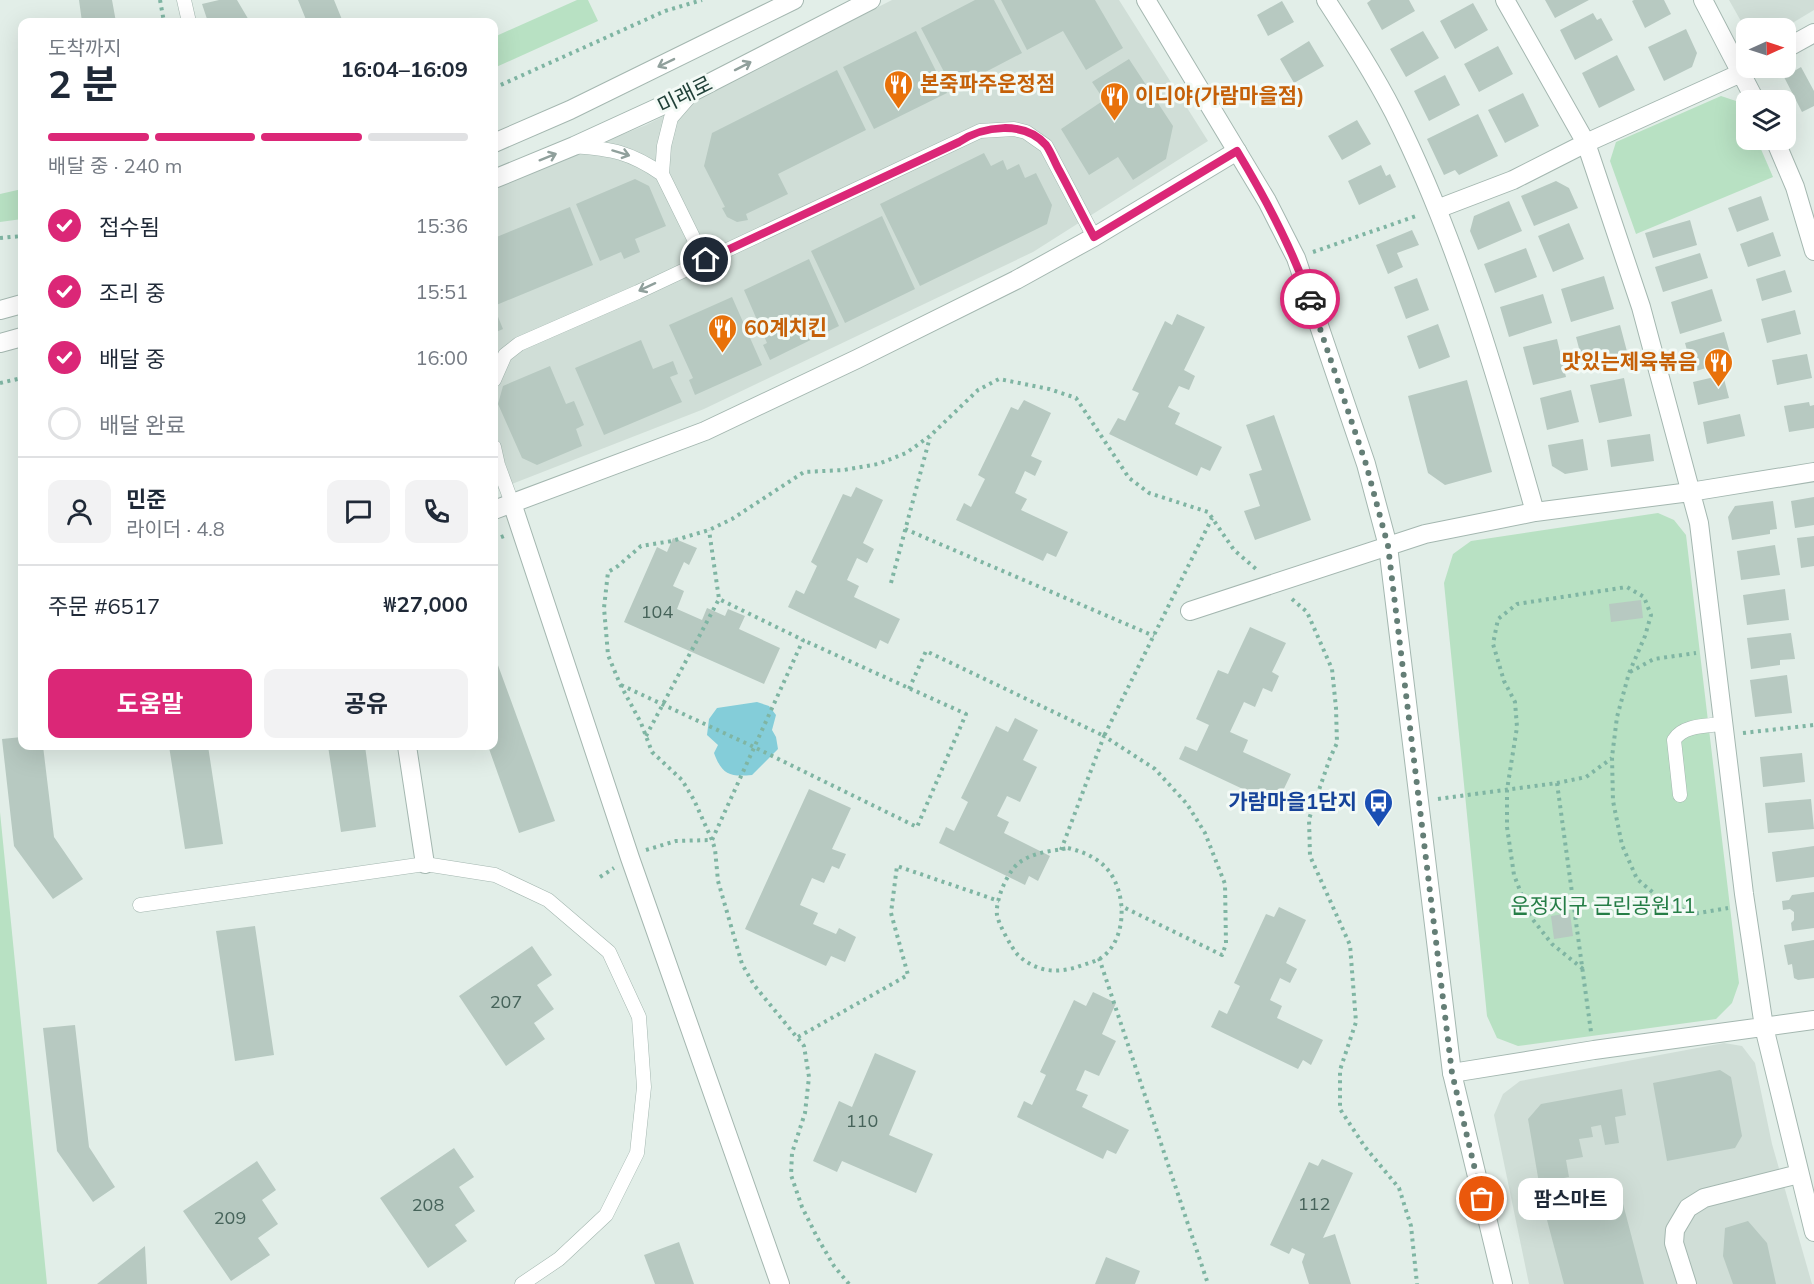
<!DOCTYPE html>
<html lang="ko">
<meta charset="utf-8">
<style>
:root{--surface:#fff;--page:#f2f2f3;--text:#1f2937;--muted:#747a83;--line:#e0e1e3;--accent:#db2777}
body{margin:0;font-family:Mulish,"Noto Sans KR",sans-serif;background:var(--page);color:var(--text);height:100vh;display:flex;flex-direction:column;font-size:22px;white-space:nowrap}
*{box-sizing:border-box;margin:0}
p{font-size:20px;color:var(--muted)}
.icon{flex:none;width:33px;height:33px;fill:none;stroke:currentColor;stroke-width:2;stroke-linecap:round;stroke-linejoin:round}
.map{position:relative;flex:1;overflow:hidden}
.drawer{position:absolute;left:18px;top:18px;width:480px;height:732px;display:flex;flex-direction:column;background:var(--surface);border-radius:12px;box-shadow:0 6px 24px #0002}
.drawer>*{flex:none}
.needle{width:39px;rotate:87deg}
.tools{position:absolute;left:1736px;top:18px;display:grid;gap:12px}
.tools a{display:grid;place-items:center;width:60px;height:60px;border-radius:12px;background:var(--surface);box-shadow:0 6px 24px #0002;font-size:30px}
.pin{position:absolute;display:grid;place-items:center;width:51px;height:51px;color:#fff;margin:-26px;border:3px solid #fff;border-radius:50%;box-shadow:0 2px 6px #0007}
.courier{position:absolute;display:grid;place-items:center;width:60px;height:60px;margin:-30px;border:4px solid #db2777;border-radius:50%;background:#fff;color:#222;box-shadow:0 2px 8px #0007}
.bubble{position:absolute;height:42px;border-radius:12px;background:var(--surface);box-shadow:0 6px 24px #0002;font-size:20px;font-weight:700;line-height:42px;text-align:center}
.headline em{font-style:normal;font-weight:700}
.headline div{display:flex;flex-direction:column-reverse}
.headline{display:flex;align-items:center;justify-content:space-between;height:102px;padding:0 30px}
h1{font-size:39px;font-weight:700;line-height:45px}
.bar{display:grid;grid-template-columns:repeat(4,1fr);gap:9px 6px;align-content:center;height:72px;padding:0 30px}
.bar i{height:8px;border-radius:4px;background:var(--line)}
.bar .selected{background:var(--accent)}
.bar p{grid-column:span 4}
.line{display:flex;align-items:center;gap:15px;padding:0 30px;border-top:2px solid var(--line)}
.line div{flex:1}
.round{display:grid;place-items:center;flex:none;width:63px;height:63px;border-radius:12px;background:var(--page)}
ol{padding:0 30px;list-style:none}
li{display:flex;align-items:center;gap:18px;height:66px}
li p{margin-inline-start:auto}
li .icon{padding:6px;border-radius:50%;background:var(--accent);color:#fff;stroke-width:4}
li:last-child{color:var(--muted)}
li i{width:33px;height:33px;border:3px solid var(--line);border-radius:50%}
.cta{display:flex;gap:12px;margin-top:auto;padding:12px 30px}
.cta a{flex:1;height:69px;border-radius:12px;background:var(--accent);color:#fff;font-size:24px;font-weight:700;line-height:69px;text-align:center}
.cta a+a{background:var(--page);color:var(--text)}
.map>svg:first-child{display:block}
.built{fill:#d0ded7}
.green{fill:#b8e1c3}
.water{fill:#84cdd9}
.building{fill:#b7c9c1}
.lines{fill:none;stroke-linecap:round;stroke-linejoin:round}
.service-casing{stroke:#a4b7b0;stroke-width:15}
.pedestrian-casing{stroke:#a4b7b0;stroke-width:20}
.minor-casing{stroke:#a4b7b0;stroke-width:20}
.tertiary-casing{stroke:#a4b7b0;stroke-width:20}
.path{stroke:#7fb5a3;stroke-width:4;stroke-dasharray:3 4.5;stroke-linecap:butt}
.service{stroke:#fff;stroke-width:14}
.pedestrian{stroke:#fff;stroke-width:18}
.minor{stroke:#fff;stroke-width:18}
.tertiary{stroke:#fff;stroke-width:18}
.oneway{stroke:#90a09c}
.done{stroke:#647e76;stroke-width:6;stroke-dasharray:0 10.8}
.route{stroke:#db2777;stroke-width:8}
.labels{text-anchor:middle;stroke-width:6;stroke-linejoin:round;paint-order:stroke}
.number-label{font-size:18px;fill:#46635a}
.food-label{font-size:21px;font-weight:bold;fill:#c56008;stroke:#f3faf6;text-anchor:start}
.street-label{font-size:21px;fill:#204138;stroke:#f3faf6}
.transit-label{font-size:21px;font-weight:bold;fill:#164399;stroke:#f3faf6;text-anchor:end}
.park-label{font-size:21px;fill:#257d46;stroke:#f3faf6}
</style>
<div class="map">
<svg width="1814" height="1284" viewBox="0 0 1814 1284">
<rect width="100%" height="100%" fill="#e2eee8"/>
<path class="built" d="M892 0H1119L1208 141 1033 252 704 409 494 491V186L646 125Z
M1729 0H1814V10L1784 28H1746V30Z
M1724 1043 1742 1046 1755 1063 1772 1144 1812 1284H1529L1494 1115 1503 1094 1520 1081Z"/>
<path class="green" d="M577 0H588L598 21 494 68V37Z
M1721 96 1742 103 1746 113V140H1757L1773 177 1636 234 1610 161 1616 142Z
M22 189V219L0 222V194Z
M1658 513 1674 520 1686 535 1739 983 1732 1003 1716 1019 1518 1046 1497 1038 1487 1016 1444 583 1453 554 1471 541Z
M0 812 47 1284H0Z"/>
<path class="water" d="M757 702 769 706 776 715 772 730 776 737 778 749 752 775C730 777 722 775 714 753L718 745 707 735 709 719 717 708Z"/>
<path class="building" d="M79 0H112L116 22H82Z
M219 0H237L250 22H208L202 4Z
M298 0H334L343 22H307Z
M975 0H994L1022 53 953 89 921 28Z
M1001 0H1095L1123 48 1086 70 1063 31 1027 50Z
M1371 0H1409L1415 11 1382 30 1367 3Z
M1545 0H1589L1555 18Z
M1634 0H1664L1671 14 1645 28 1632 1Z
M1282 1 1294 22 1268 36 1257 15Z
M1473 3 1488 30 1455 49 1440 21Z
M1593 13 1597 20 1601 18 1613 40 1575 60 1560 30Z
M1686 29 1697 53 1692 67 1664 81 1648 47Z
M916 31 947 93 874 129 843 67Z
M1423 31 1439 58 1406 77 1390 49Z
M1309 41 1324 66 1294 83 1280 59Z
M1498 46 1513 74 1479 92 1464 64Z
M1617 55 1635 90 1599 108 1582 73Z
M1129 59 1173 126 1166 159 1133 180 1118 157 1089 175 1061 129 1104 100 1092 82Z
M1801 67 1814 91V106L1802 112 1784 77Z
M837 70 866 130 778 174 788 194 746 214 748 220 737 222 727 217 722 208 725 207 704 166 712 133Z
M1445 75 1460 105 1429 121 1414 91Z
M1523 93 1539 126 1505 143 1488 110Z
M1478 114 1498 156 1459 175 1455 170 1444 175 1427 139Z
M1357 120 1371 144 1342 160 1328 136Z
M984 153 991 166 1003 160 1007 170 1019 164 1025 178 1036 173 1052 205 1047 224 920 286 880 204Z
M1381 165 1386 176 1390 174 1396 187 1359 205 1348 181Z
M635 179 649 186 666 226 635 239 640 252 624 259 621 252 600 261 576 204Z
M1556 181 1569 188 1578 208 1534 226 1521 196Z
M1761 196 1769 220 1737 232 1728 208Z
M1509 201 1522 231 1478 250 1470 231 1474 216Z
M570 207 593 265 494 306V238Z
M882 216 915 289 845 323 811 251Z
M1690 220 1697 245 1653 258 1645 233Z
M1569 223 1584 259 1553 272 1538 236Z
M1412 230 1419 245 1397 253 1403 267 1388 274 1376 245Z
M1773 232 1781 256 1748 267 1740 244Z
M1526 248 1537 277 1495 293 1484 264Z
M1700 253 1708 278 1663 292 1655 267Z
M809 259 839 326 770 360 763 345 767 343 744 290Z
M1785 270 1792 292 1762 301 1756 279Z
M1604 276 1614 309 1571 322 1561 289Z
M1417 278 1429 310 1406 319 1394 287Z
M1712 289 1722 321 1680 334 1671 302Z
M1543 294 1552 323 1509 337 1500 307Z
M732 297 762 365 695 395 689 380 693 378 669 325Z
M494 307 503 329 494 333Z
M1795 310 1801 334 1767 343 1761 319Z
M1177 314 1205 327 1184 370 1195 376 1189 390 1179 386 1168 407 1180 413 1175 424 1222 447 1210 471 1201 467 1197 476 1109 434 1118 418 1125 421 1139 393 1132 390 1165 321 1172 325Z
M1438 324 1450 357 1419 369 1407 336Z
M1620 325 1629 359 1585 371 1576 337Z
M1724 332 1732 360 1693 372 1685 343Z
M1557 339 1566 377 1533 385 1523 347Z
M641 340 653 369 673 361 678 374 670 377 682 402 604 435 575 368Z
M1807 354 1812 378 1777 385 1772 360Z
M550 366 566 404 574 401 584 425 576 429 582 446 537 465 522 458 498 404 503 386Z
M1723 375 1729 398 1698 405 1693 382Z
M1624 378 1632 416 1599 423 1590 385Z
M1467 380 1492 472 1445 485 1428 473 1408 396Z
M1571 390 1579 422 1547 430 1540 398Z
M1024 400 1051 413 1031 456 1042 461 1035 476 1025 471 1015 493 1027 499 1021 510 1068 532 1056 557 1047 553 1043 561 956 520 964 503 971 507 985 479 978 475 1011 407 1018 410Z
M1809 402 1810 406 1814 405V428L1789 432 1784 406Z
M1740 414 1745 436 1707 444 1703 422Z
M1274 415 1311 520 1255 540 1244 511 1260 506 1249 474 1262 470 1246 425Z
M1650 434 1654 461 1611 467 1607 440Z
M1583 439 1588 470 1565 474 1552 466 1548 445Z
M856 487 883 500 863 543 874 549 867 563 857 558 847 580 859 586 854 597 900 619 888 644 880 640 876 649 788 607 796 590 804 594 817 566 811 562 843 494 851 497Z
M1814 497V525L1795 528 1791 501Z
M1773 501 1777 529 1770 530V534L1732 540 1728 517 1735 506Z
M1814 536V566L1801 568 1797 538Z
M673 538 697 548 689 565 684 562 673 586 684 591 677 609 702 620 707 608 725 616 728 609 745 616 739 629 780 648 764 684 624 622 657 547 667 552Z
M1775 545 1780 575 1741 580 1737 551Z
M1785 589 1789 620 1747 625 1743 595Z
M1641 600 1643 618 1611 622 1609 604Z
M1250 627 1286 643 1272 672 1279 676 1272 692 1263 688 1255 707 1244 702 1230 732 1248 740 1243 752 1291 774 1280 797 1265 790 1262 798 1179 759 1185 746 1197 751 1209 725 1196 719 1218 670 1228 674Z
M1791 633 1795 659 1780 660V665L1751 669 1747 638Z
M494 657H495L555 821 519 833 488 746H494Z
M1787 675 1792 713 1755 717 1750 680Z
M1015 718 1038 730 1023 760 1037 767 1020 802 1007 796 997 816 1009 822 1004 833 1050 856 1038 881 1029 876 1025 885 939 843 946 827 954 831 968 802 961 798 996 726 1008 732Z
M22 737V746H43L54 837 83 879 53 899 14 846 2 739Z
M169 746H208L223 844 185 849Z
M328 746H365L376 827 341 832Z
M1802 753 1805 782 1763 787 1760 757Z
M809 789 851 808 832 849 846 854 839 869 832 866 824 883 812 878 800 905 818 913 813 924 836 934 839 928 856 937 845 962 831 956 826 966 745 929Z
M1811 799 1814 829 1768 833 1765 803Z
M1814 846V877L1776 882 1772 852Z
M1814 892V928L1792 931 1791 923 1794 920V912L1790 909 1783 910 1782 901 1789 900 1792 895Z
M1279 907 1306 920 1286 963 1297 969 1290 983 1280 978 1270 1000 1282 1006 1277 1018 1323 1040 1311 1065 1303 1060 1298 1069 1211 1027 1219 1010 1227 1014 1240 986 1234 983 1266 914 1274 917Z
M1570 913 1573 936 1554 939 1551 916Z
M255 926 274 1055 235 1061 216 931Z
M1814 940V978L1798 980 1794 978 1792 964 1788 965 1784 945Z
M532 946 552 975 537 985 554 1009 534 1023 545 1039 506 1066 459 996Z
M1093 992 1116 1003 1102 1034 1116 1041 1099 1076 1085 1070 1076 1090 1088 1095 1082 1107 1129 1130 1116 1154 1107 1150 1103 1159 1017 1117 1024 1101 1032 1105 1046 1075 1040 1072 1074 1000 1086 1006Z
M75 1025 89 1147 115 1187 93 1202 57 1151 43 1028Z
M875 1053 916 1071 889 1135 933 1154 916 1193 842 1161 837 1172 813 1161 839 1101 852 1107Z
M1720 1070 1731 1077 1742 1136 1735 1148 1667 1161 1653 1083Z
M1622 1089 1626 1115 1615 1117 1619 1143 1605 1145 1601 1125 1591 1127 1593 1137 1579 1139 1583 1157 1566 1160 1569 1177 1539 1183 1528 1119 1541 1104Z
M454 1148 474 1177 459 1187 475 1211 455 1225 467 1241 428 1268 380 1198Z
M1322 1159 1353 1173 1323 1238 1335 1234 1351 1284H1309L1302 1262 1305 1254 1292 1248 1289 1254 1270 1245 1309 1162 1318 1166Z
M257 1161 276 1190 262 1200 278 1224 258 1238 270 1255 231 1281 183 1211Z
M1622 1200 1644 1284H1564L1547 1220Z
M1748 1221 1767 1243 1776 1284H1733L1723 1256 1725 1228Z
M679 1242 694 1284H655L644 1255Z
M145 1246 147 1284H97Z
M1106 1257 1140 1271 1135 1284H1095Z"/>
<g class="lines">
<defs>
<path id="service" d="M184 0 189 22
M574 146C612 149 630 152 662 174
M695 241 723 252
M688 268 695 241 662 174 664 146 671 118 691 95
M494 380 505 355 519 344 638 292 980 131 1014 129 1026 132 1046 146 1094 237
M494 447 498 465 512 503
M1680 795 1674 740C1683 725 1706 726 1723 724
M140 905 425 864 495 875 548 900 609 952 639 1017 644 1087 637 1153 606 1215 559 1259 522 1284"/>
<path id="pedestrian" d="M512 503 630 858 780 1284"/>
<path id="minor" d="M1326 0C1350 37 1374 74 1394 113 1457 239 1497 377 1535 512
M1505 0 1586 143 1641 307 1699 523 1744 894 1764 1027 1814 1232
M1703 0 1755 100
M1785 49 1814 33
M1775 140 1795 187 1814 251
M1437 209 1513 180 1586 143 1752 68
M494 510 705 431 857 359 1016 280 1094 237 1237 151
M1190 611 1425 534 1535 512 1690 492 1814 472
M407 746 425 864
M1452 1073 1594 1050 1814 1020
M1687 1284 1674 1243 1675 1230 1688 1208 1704 1198 1799 1174"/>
<path id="tertiary" d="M1146 0 1267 201 1296 258 1366 464 1388 546 1452 1073 1503 1284
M494 143 570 110 794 0
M494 179 574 146 694 91 871 0
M0 310 22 304
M0 343 22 337"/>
</defs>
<use href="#service" class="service-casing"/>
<use href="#pedestrian" class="pedestrian-casing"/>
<use href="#minor" class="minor-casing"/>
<use href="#tertiary" class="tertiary-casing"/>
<path class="path" d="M160 0 164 22
M494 88 665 11 702 0
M0 238 22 236
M1313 252 1419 215
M0 383 22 378
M905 529 1154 636
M494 540 504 536
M891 583 930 437
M1292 599 1307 612 1332 669 1336 708 1337 743 1330 758 1309 819 1310 856 1350 945 1356 1022 1340 1070V1109L1365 1147 1399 1188 1411 1226 1417 1284
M1630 672 1654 659 1696 653
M621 685 754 747 917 827 966 714 803 640
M909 689 926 651 1104 736 1212 518
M1743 733 1814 725
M646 736 719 599
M1557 783 1591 1032
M1438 799 1557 783 1586 777 1612 758
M1068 848C1080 851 1091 855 1101 863 1126 883 1129 932 1106 954 1098 962 1087 963 1077 967 1055 974 1035 971 1018 955 1012 949 998 923 997 915 995 900 1008 870 1020 862 1034 852 1052 851 1068 848Z
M646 850 676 841 712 840 803 640 719 599 709 530
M1061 850 1104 736 1155 769 1187 804 1205 833 1225 884 1226 944 1222 955 1121 906
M600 877 614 868
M1099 958 1208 1284
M1583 969 1552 944 1530 916 1514 875 1507 827V790L1517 727 1515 702 1504 681 1493 644 1498 619 1517 604 1627 587 1644 597 1651 615 1645 636 1629 673 1617 717 1612 757 1613 801 1622 845 1637 879 1663 901 1693 914 1728 908
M798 1037 908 975 891 913 897 866 999 901
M849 1284 834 1266 817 1237 802 1207 791 1175 792 1153 805 1113 809 1077 804 1046 754 985 742 964 718 881 715 849 712 840 694 800 682 780 652 752 641 723 620 684 608 655 606 631 604 608 608 572 618 566 641 546 672 541 709 530 732 519 804 472 844 470 878 464 906 453 930 436 978 390 999 379 1049 389 1076 398 1129 478 1149 493 1208 512 1234 550 1256 569"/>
<use href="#service" class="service"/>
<use href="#pedestrian" class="pedestrian"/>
<use href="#minor" class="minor"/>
<use href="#tertiary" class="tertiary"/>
</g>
<defs><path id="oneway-shaft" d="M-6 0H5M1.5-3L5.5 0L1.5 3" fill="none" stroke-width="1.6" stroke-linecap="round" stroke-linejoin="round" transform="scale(1.5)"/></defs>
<g class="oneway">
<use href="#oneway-shaft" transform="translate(666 63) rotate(154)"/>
<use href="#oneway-shaft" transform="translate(743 66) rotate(-27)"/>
<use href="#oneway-shaft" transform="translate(621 153) rotate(17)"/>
<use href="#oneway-shaft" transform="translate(548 157) rotate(-22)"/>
<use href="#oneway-shaft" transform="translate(647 287) rotate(155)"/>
</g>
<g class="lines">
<path class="done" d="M1310 299 1366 464 1388 546 1452 1073 1482 1199"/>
<path class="route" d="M706 260 959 142C983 126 1024 120 1046 145 1051 152 1055 163 1059 170 1071 192 1082 215 1094 237L1237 151C1266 199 1291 246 1310 299"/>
</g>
<defs>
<symbol id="restaurant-pin" viewBox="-11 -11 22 30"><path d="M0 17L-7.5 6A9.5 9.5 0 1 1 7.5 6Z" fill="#e8710a" stroke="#f3faf6"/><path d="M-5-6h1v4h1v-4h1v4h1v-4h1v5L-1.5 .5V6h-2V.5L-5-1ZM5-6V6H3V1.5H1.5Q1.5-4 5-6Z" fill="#fff"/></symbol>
<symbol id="bus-pin" viewBox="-11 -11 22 30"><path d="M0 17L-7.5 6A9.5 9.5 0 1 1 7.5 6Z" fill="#1a4fb4" stroke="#f3faf6"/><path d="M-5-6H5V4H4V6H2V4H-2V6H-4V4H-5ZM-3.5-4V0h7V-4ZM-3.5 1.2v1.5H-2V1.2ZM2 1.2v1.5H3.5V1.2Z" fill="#fff"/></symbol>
</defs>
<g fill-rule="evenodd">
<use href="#restaurant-pin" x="882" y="68" width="33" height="45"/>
<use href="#restaurant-pin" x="1098" y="80" width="33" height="45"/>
<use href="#restaurant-pin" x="706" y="312" width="33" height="45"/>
<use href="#restaurant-pin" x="1702" y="346" width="33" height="45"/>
<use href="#bus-pin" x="1362" y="786" width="33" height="45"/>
</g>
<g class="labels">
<g class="number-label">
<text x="657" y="618">104</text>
<text x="506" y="1008">207</text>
<text x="862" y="1127">110</text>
<text x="1314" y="1210">112</text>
<text x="428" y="1211">208</text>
<text x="230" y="1224">209</text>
</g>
<g class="food-label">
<text x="920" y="91">본죽파주운정점</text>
<text x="1135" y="103">이디야(가람마을점)</text>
<text x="744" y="335">60계치킨</text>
<text x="1697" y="369" text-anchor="end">맛있는제육볶음</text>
</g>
<g class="street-label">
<text transform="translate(685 95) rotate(-26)" y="7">미래로</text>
</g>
<g class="transit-label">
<text x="1357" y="809">가람마을1단지</text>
</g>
<g class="park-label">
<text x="1603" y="913">운정지구 근린공원11</text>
</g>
</g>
</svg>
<div class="tools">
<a><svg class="needle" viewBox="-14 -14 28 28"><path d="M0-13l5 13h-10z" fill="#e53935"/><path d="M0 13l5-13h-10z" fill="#747a83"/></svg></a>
<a><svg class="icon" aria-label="layers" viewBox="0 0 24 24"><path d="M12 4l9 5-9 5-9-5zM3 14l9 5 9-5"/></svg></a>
</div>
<div class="pin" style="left:1482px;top:1199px;background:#ea580c"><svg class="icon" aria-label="bag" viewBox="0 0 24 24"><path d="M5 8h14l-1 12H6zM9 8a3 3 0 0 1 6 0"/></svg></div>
<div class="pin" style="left:706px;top:260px;background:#1f2937"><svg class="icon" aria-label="home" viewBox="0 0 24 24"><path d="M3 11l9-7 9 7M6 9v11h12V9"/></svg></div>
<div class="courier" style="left:1310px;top:299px"><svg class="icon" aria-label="car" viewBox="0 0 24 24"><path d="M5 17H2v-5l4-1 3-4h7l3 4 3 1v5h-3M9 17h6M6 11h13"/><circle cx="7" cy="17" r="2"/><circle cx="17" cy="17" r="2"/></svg></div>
<div class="bubble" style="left:1518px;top:1178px;width:105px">팜스마트</div>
<section class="drawer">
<div class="headline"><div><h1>2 분</h1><p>도착까지</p></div><em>16:04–16:09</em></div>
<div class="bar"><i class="selected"></i><i class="selected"></i><i class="selected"></i><i></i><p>배달 중 · 240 m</p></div>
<ol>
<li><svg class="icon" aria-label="check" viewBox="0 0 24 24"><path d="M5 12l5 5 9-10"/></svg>접수됨<p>15:36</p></li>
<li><svg class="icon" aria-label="check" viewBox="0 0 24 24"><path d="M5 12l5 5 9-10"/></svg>조리 중<p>15:51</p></li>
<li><svg class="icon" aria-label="check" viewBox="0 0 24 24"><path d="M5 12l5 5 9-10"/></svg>배달 중<p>16:00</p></li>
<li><i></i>배달 완료</li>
</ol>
<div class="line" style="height:108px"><a class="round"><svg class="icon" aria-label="person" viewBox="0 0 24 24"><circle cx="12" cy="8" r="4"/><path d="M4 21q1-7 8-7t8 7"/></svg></a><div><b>민준</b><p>라이더 · 4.8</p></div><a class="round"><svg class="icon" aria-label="chat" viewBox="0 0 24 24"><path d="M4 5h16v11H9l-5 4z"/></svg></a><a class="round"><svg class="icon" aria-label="phone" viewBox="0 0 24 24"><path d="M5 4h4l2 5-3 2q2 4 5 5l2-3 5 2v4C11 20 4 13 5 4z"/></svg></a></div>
<div class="line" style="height:78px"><div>주문 #6517</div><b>₩27,000</b></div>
<div class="cta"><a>도움말</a><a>공유</a></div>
</section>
</div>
